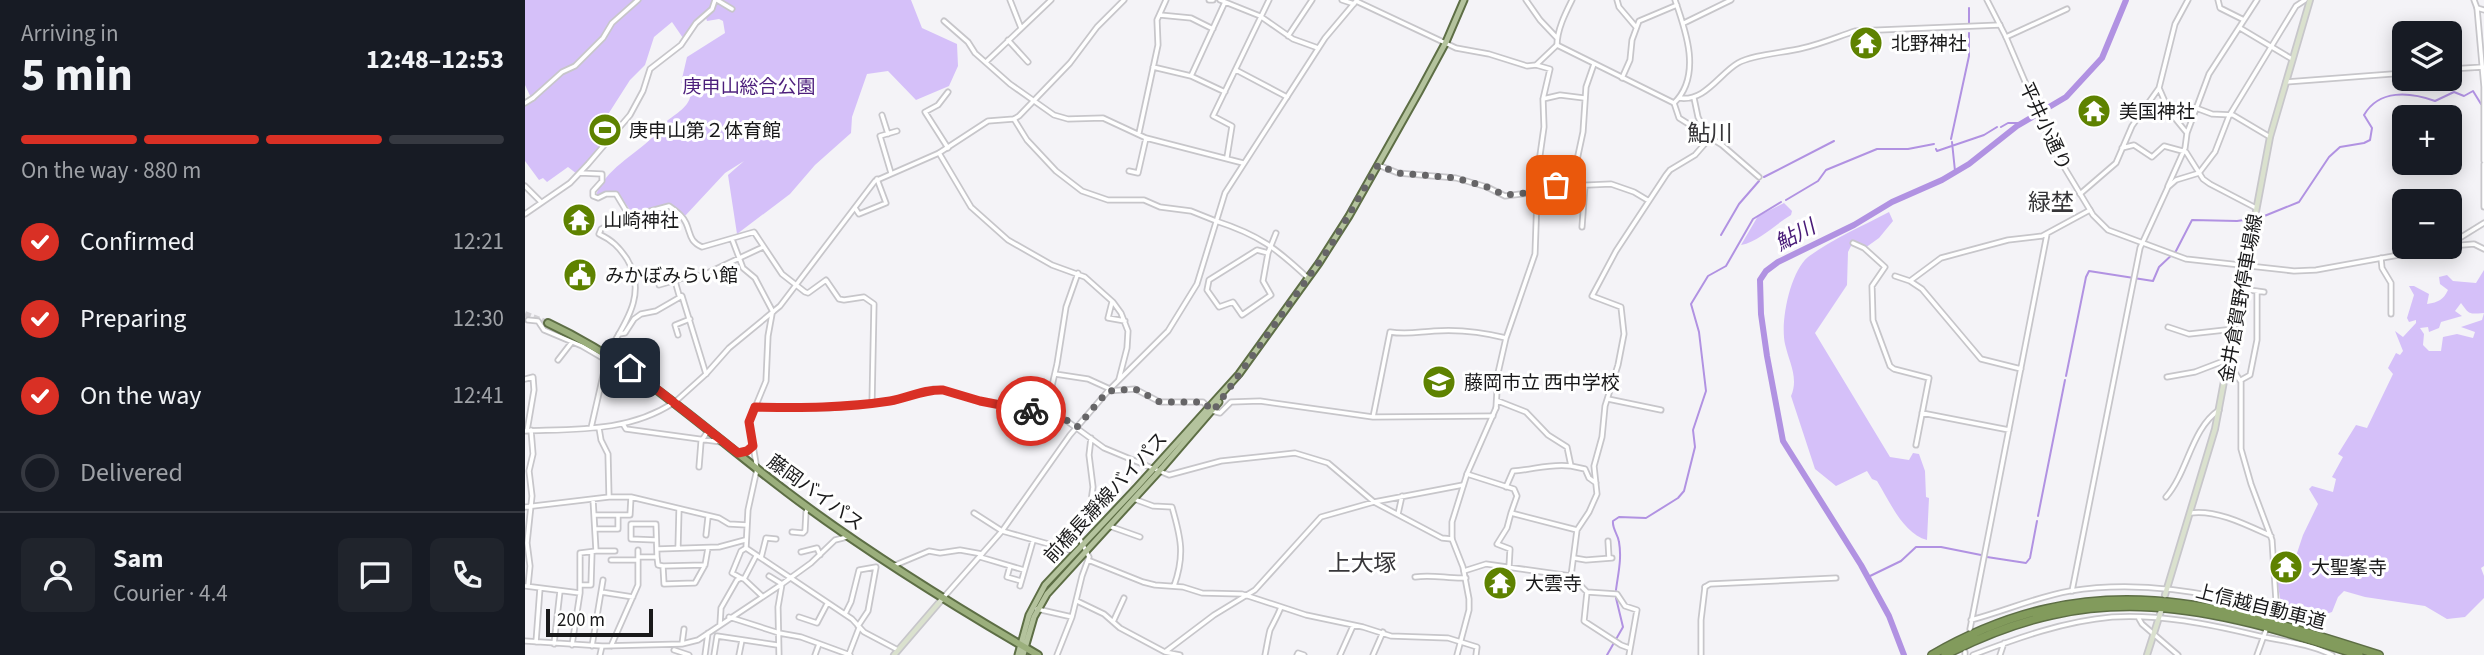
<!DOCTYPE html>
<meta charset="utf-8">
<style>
:root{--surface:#171b24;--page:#20242c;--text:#f1f3f6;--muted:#9ea1a6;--line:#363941;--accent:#d93025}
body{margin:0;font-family:"Source Sans 3","Noto Sans JP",sans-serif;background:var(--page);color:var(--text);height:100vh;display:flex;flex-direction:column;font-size:26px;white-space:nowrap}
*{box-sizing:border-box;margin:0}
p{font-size:23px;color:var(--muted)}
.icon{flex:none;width:38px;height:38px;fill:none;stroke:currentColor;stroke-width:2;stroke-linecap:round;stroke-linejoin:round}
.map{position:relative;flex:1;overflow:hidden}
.sheet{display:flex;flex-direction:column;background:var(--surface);width:525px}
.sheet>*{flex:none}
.controls{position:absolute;left:1867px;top:21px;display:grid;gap:14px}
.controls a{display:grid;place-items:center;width:70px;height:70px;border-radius:10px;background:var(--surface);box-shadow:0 4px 18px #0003;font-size:35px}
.scale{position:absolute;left:21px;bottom:18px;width:107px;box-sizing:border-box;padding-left:7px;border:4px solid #19191a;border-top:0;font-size:19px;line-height:24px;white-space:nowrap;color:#19191a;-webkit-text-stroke:5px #fff;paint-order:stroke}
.pin{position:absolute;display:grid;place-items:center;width:60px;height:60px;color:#fff;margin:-30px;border-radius:14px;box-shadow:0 4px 10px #0006}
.courier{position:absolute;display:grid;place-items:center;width:70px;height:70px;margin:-35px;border:5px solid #d93025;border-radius:50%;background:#fff;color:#222;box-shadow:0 2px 9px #0007}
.head em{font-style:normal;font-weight:700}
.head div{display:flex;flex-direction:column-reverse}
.head{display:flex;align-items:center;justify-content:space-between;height:119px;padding:0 21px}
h1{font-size:46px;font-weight:700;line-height:52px}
.bar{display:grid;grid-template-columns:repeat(4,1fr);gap:10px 7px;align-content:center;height:84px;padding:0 21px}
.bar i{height:9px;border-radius:5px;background:var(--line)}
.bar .current{background:var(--accent)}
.bar p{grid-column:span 4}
.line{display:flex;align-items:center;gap:18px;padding:0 21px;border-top:2px solid var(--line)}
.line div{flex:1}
.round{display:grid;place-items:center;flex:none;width:74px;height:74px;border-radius:10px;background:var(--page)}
ol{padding:0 21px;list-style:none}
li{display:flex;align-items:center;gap:21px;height:77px}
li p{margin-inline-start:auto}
li .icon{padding:7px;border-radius:50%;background:var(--accent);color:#fff;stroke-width:4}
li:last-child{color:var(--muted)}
li i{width:38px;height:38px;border:4px solid var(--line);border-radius:50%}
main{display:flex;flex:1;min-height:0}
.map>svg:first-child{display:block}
.green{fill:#d5c0f9;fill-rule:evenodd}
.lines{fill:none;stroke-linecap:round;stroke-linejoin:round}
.stream{stroke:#b192e2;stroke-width:2}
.river{stroke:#b192e2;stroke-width:6}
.trunk-tunnel{stroke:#d3d2d6;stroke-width:6;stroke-dasharray:6 3;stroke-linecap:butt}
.minor-casing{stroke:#c7c6ca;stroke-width:7}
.tertiary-casing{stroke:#c7c6ca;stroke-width:7}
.secondary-casing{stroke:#c7c6ca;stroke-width:8}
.primary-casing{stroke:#5d6e45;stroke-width:9}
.trunk-casing{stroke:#5d6e45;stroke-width:10}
.motorway-casing{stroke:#5d6e45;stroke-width:10}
.minor{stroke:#fff;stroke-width:3.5}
.tertiary{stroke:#fff;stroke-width:3.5}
.secondary{stroke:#dae1ce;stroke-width:4.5}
.primary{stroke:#b4c39d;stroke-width:5}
.trunk{stroke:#9baf7c;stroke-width:6}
.motorway{stroke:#829b5c;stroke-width:7}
.done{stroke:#666567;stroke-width:7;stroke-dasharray:0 12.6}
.route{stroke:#d93025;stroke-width:9}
.labels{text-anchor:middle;stroke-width:6;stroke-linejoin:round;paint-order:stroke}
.poi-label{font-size:19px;fill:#19191a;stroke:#fff;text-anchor:start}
.park-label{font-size:19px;fill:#4d1f7c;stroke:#fff}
.street-label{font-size:19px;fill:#19191a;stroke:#fff}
.water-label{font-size:21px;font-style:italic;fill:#481a77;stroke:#fff}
.quarter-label{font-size:23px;fill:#373639;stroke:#fff}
</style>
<main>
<section class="sheet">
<div class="head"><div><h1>5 min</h1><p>Arriving in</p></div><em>12:48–12:53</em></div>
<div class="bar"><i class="current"></i><i class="current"></i><i class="current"></i><i></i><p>On the way · 880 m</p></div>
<ol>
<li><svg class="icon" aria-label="check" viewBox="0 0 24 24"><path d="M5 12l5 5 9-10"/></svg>Confirmed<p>12:21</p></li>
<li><svg class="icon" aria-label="check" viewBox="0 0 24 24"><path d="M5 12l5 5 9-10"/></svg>Preparing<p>12:30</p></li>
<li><svg class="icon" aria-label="check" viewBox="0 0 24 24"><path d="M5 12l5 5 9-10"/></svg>On the way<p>12:41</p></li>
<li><i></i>Delivered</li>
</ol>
<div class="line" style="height:126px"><a class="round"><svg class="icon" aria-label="person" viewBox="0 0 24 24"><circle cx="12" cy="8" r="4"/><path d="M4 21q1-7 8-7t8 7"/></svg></a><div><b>Sam</b><p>Courier · 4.4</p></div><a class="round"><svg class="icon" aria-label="chat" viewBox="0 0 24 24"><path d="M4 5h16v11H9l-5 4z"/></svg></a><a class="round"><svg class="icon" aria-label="phone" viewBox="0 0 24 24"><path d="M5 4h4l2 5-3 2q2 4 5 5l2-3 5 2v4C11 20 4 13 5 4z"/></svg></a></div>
</section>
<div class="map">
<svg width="1959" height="655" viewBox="0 0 1959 655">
<rect width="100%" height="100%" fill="#f4f3f7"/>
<path class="green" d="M0 0H386L397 28 432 44 433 66 424 86 391 100 363 71 342 74 327 117 326 133 290 165 265 194 212 234 203 175 219 161 200 173 159 217 147 205H139L111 213 105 210 93 193 80 192 71 195C80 170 109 155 128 137 133 133 137 126 142 121 154 111 167 106 166 88L156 83 162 57 200 33 198 21 194 19 182 21 181 18 170 21 158 38 147 22 129 37 120 65 105 80 82 116 92 127 52 174 43 167 22 182 18 178 14 180 0 161V105L7 100 0 85Z
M1259 203 1267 211 1266 215C1249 225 1235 241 1216 245L1233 216Z
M1364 212 1368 221 1354 238 1340 248 1328 242 1323 252 1322 285 1290 333 1365 457 1384 460 1388 453 1394 454 1400 471 1401 497 1404 498 1402 540C1378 534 1364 500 1352 481L1347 479 1342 471 1311 486 1290 469 1266 396C1274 378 1264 362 1260 344 1255 322 1265 272 1283 257 1307 239 1338 226 1364 212Z
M1959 270V566L1956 568 1959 576V598L1940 617 1922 619 1900 606 1840 597 1819 591 1813 597 1807 612 1789 618 1756 604 1751 573 1765 574 1778 535 1793 504 1784 489 1787 486 1808 492 1811 479 1807 477 1818 457 1813 454 1831 425 1842 428 1868 374 1863 368 1871 353 1875 355 1878 351 1870 331 1878 337 1891 323V320L1884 322 1882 318 1889 295 1884 286H1889L1904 294 1902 304C1914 302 1918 300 1923 290L1915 284 1914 277 1922 275 1928 281 1951 283ZM1936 303C1945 315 1943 314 1959 313L1957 320 1936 327 1950 332 1948 338 1932 334 1918 337 1916 351H1904L1898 345 1899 334 1895 328 1903 327 1904 332 1914 328 1916 322 1937 316 1930 311Z"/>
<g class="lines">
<path class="stream" d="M1444 8V23
M1476 127 1483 123H1497
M1426 139 1444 56V33
M1427 142 1430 171
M1411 149 1412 151 1459 135 1472 127
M1239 177 1309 141
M1261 200 1293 181 1301 170 1352 149H1383L1409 144
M1732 219 1774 202 1804 157 1815 147 1839 143 1845 140 1847 128 1839 115C1854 89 1885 92 1910 101L1929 92 1939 96 1948 91 1956 104
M1196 235 1214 204 1234 181
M1541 376 1561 277 1564 271 1628 281 1634 267 1651 251 1667 220 1712 221 1726 219
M1513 516 1540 380
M1462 557 1501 563 1505 558 1512 521
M1343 577 1376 561 1391 547H1416L1456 555
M1091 590C1093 574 1097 559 1094 542 1093 534 1087 529 1088 521L1094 517 1121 518 1153 498 1159 491 1170 447 1168 430 1181 391 1174 332 1166 304 1183 276 1201 266 1228 219 1256 202
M1082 655 1098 627 1091 598"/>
<path class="river" d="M1379 655 1364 616 1336 565 1258 441 1242 356 1236 314 1235 280 1241 271 1253 262 1329 225 1367 202 1417 180 1444 164 1492 126 1541 97 1577 58 1601 0"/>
<path class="trunk-tunnel" d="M0 314 23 323"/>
<defs>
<path id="minor" d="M192 0 207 9
M485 0 496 28
M684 0H688
M695 0 735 16 768 39 793 48
M1001 0 1015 20 1032 38
M1092 0 1094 7 1111 27
M1150 0C1161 31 1177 76 1149 103L1154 118 1197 145 1234 177
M1693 0 1695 8 1719 20
M1952 8 1959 87V161
M635 15 666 18 688 29
M419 21 443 42 450 53 485 84 529 115 543 119 578 118 621 138 718 163
M1159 23 1206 0
M1715 28 1767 59
M763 36 787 0
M1481 37 1542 9
M483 40 503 62
M1032 45C1032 30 1040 14 1047 0
M461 62 526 0
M628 67 666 76 700 92
M1925 69 1958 67
M711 70 762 97
M666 76 700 2
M1097 78 1105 60 1107 40 1114 21 1152 5
M1761 82 1880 73
M1634 88 1644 111 1662 133
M8 98 37 72 50 66 78 38 87 23 113 0
M1154 98C1180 102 1194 74 1213 63 1229 54 1259 53 1278 48 1296 44 1312 37 1330 31L1475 25
M1018 99 1035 95 1059 98
M1671 108 1687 114 1708 115 1745 137
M357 115 363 134
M489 119 502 140 531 171 557 191 583 200H619L635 207 666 211 691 221
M614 133 633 45 632 20 641 0
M423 148 400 112 413 105 423 92
M1597 148 1609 145 1627 157 1639 146 1661 152 1678 179 1685 184 1731 208
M414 153 446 207 483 240 527 265 560 277 588 302 596 313 603 331 602 348 594 379
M702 157 707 126 688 116 744 0
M1959 164V207
M853 165 873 173 931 178 962 187 980 196 1012 192
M604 171 613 173 621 138
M55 173 77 174V181L68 191V196L73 198 81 194H91L103 214 107 216 144 206C150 210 158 216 161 223 166 234 164 241 177 247L229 232 257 274 280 292 283 293 301 280 314 299 319 300 339 297 349 304 347 403
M366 173 355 136 372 131
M1013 183 1041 186 1086 184 1109 192 1124 201
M1051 185 1052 160 1058 132 1061 87 1069 64
M0 186 16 202
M1643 186 1660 148 1662 133 1684 74 1732 0
M1555 194 1591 163 1607 126 1634 88 1650 24 1663 0
M330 208 334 214 361 203 352 179
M0 214 45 183 63 164 105 115 118 91 125 69 156 45 171 23 187 9 190 0
M1057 227 1060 185
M207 239 218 268 230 278 248 312
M1328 243 1339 248 1360 267 1347 286 1348 320 1365 366 1369 369 1404 378 1391 445
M1925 246 1949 244 1959 249
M743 253 732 250 684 280 682 290 694 307 708 302 717 315 746 295 738 281 743 253 751 233
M1856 258 1857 268 1866 283V314
M1370 276 1385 281 1397 289 1456 359 1496 369
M150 281 154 295 157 296 181 374
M1385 281 1416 258 1483 240 1517 236 1565 210
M134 285 169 275 176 276 238 247
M1717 289 1739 292
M587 302 583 318 600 321
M247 314 243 336 241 381 224 422 232 469 223 510 221 548 327 619 339 632 373 650
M3 320 13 321 19 330 57 346 81 360
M1643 327 1664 334 1709 329
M94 334 100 333 109 319 116 314 131 311 157 296
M153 335 150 325 165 319
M33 360 47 342
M1703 362 1716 382V449L1726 484 1747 540 1751 601 1747 615
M530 374 563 379 585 389
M1642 377 1670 372 1704 359
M0 379 8 377 9 390 2 431
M1716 380 1725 375 1732 340V291
M583 391 610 389 635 402H678L687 411 695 413 706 402 735 401 848 417 968 416
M1083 399 1136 410
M973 401 1001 412 1023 435 1042 447 1046 466 1060 469 1064 478 1071 483
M230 407 304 408 369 401 408 389 418 390 455 401 535 416 579 448 644 475 696 461 770 453 803 463 849 502 917 538 927 539
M971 408 973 373 981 338 1010 254 1013 169 1019 127 1018 99 1025 69 1011 65
M521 412 532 364 541 307 553 273
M1397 413 1484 430
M848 417 865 332C881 335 893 332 909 331 935 329 957 332 981 338
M98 424 101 429 196 442
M66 428 82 358
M74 428 76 440 83 454 84 497
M0 431C51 429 104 432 148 403
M214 452 222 451 228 446
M174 467 176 442 184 429
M942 474 989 489 992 496 986 513 1052 530
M981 487 988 471C1008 470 1025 463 1046 466
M1641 497C1663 472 1666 429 1694 410
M609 499 628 506 647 507C656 538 660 555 649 586
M0 507 84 497H106L194 518 204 524 222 525
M449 513 477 531 545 550 551 544 549 537 554 536
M1665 513C1691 509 1722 525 1746 536
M873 514 877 496
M69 515H105L106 497
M584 526 615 537
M71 529H93V515
M267 532 278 533 280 531 281 512 283 508
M181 535 183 517
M1083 541 1084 558
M153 548 154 509
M132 549 194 547 220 540
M71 551H90
M276 552 292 548 295 555
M113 557V550
M132 557 133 565 138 566 139 584 170 583 180 565 183 548
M455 557 499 570
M236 558 241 538 251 539
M1049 558 1061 560 1087 558
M86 560H112
M563 560 618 582 630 585 658 587 677 593 717 594 781 615 838 627 866 636 923 638 952 647 951 655
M138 566 180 565
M368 566 404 551 415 553 435 550 457 554
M485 566 482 577 496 581
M984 567 985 549 972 544 982 528 986 513
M939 571 961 564 1046 576 1062 592 1092 594 1100 606 1112 610 1104 655
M244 576 257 584 253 607 254 655
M1046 576 1052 530 1064 512 1072 494 1069 466 1077 437 1080 406 1093 365 1099 334 1096 307 1067 296 1091 251 1141 175 1145 170 1170 155 1184 139 1173 117 1169 98
M890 577C908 574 923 579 941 578
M216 578 207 573 216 551 221 548
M219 579 231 556
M55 585H66L67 552
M0 586 55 593 47 645
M3 586 5 566 2 543 7 496 4 471 8 454 6 430
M495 586 508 541
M1180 587 1185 584 1311 578
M76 592 108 597
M1062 592 1059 621 1096 645 1104 648
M55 593V553L71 551 68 499
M552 601 579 614 595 628 640 652 655 655
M512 609 547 617
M320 614 326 602 334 570 351 567 343 611 333 626
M204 617 254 633 276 637 325 655
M274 617 292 623 302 604
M1613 617 1617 624 1653 655
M1446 620C1480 611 1511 597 1545 591 1613 580 1683 592 1749 610
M588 622 599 598
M195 624 196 608 212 580 216 578 219 579 237 596
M1445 629 1522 234
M0 641 77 646 157 644 173 640 257 584 286 563 310 540 322 537
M11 642 15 588
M29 644 35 591
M157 644 159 629
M67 646 78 580
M86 646 113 585V557H132L131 524H106V539L131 540
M149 650 164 655
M640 652 689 615 730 590 796 517 849 502 938 485
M324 654 334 628
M75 655 77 646
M180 655 183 633
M189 655 192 636 252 645
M214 655 217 640
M290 655 294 644
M532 655 547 617 557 576 564 557 554 537 563 523 568 487 564 455 566 438
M740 655C741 650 744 633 745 630 749 622 753 615 756 607
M772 655 773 653 779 655
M815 655 828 626
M848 655 858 632
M1440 655V652
M1448 655C1492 638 1540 621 1587 617 1635 614 1684 624 1730 635 1756 641 1783 643 1807 655
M1475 655 1479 643
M1732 655 1741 630"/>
<path id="tertiary" d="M817 0 829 4
M1462 0 1481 37 1530 152 1568 215 1583 230 1661 259 1769 271 1791 270 1918 247
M1949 0 1952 8 1959 10
M831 1 931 48 964 54 1002 66 1011 65 1032 45 1149 103
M0 103 8 98
M691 221C734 235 751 248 783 278
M1925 244 1959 223
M82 354C100 323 123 294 102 259 94 247 87 240 74 234L76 229 103 214
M150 402 181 374 204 348 255 306 350 181 414 153 463 121 489 119 494 116 545 63 572 27 599 0
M1547 591 1615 248 1643 187 1651 180 1674 173 1690 152 1704 116 1771 6 1780 0
M418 598 477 531 545 435 583 391 643 331 672 284 700 193 800 38 832 0
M932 655 944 610V599L938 567 927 539V522L942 474 971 408
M1176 655V620L1180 587"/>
<path id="secondary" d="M1640 595 1690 429 1745 137 1785 0
M369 655 418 598
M1622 655 1636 611"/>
<path id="primary" d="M493 655 504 615 520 585 612 487 714 374 794 263 824 216 894 92 921 42 939 0
M498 655 509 617 522 594 638 467 694 402"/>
<path id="trunk" d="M23 323C115 366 182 432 262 492 341 552 427 605 513 655"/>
<path id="motorway" d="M1407 655C1567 563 1692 603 1854 655
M1420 655C1571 576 1682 606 1834 655"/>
</defs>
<use href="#minor" class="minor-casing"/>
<use href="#tertiary" class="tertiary-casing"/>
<use href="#secondary" class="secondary-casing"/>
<use href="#primary" class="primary-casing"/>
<use href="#trunk" class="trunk-casing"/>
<use href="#motorway" class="motorway-casing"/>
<use href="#minor" class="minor"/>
<use href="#tertiary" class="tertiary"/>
<use href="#secondary" class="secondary"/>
<use href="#primary" class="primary"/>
<use href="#trunk" class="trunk"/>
<use href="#motorway" class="motorway"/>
</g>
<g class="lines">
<path class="done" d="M506 411 535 416 552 427 583 391 610 389 635 402H678L688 411 805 247 853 165 873 173 931 178 962 187 979 195 1012 192 1013 183 1031 185"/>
<path class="route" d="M105 368 213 453 222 451 228 446 224 422 230 407C276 408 320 408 365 401 383 398 399 389 418 390L455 401 506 411"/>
</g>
<defs>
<symbol id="temple-disc" viewBox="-11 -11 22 22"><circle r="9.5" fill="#5e8200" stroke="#fff"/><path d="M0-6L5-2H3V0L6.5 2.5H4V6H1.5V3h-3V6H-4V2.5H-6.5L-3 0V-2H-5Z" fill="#fff"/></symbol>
<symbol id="stadium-disc" viewBox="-11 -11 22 22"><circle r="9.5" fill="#5e8200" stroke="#fff"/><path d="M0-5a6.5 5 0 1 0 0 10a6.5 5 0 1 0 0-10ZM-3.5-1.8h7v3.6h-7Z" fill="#fff"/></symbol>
<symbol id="civic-disc" viewBox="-11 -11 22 22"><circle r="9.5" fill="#5e8200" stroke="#fff"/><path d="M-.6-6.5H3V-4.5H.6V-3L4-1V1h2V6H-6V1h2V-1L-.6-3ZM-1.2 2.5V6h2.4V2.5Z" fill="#fff"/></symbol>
<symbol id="school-disc" viewBox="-11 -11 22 22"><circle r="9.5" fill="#5e8200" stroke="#fff"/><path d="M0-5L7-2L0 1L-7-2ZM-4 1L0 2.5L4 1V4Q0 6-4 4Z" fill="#fff"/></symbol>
</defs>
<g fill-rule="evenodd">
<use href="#temple-disc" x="1322" y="24" width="38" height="38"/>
<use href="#temple-disc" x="1550" y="92" width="38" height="38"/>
<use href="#stadium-disc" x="61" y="111" width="38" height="38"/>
<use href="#temple-disc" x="35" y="201" width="38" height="38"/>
<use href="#civic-disc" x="36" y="256" width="38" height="38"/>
<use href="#school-disc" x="895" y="363" width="38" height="38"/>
<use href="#temple-disc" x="1742" y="548" width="38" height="38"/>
<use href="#temple-disc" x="956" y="564" width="38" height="38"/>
</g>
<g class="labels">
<g class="poi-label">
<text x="1366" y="50">北野神社</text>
<text x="1594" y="118">美国神社</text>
<text x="104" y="137">庚申山第２体育館</text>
<text x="78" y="227">山崎神社</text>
<text x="80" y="282">みかぼみらい館</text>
<text x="939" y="389">藤岡市立 西中学校</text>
<text x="1786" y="574">大聖峯寺</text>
<text x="1000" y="590">大雲寺</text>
</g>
<g class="park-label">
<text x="224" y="93">庚申山総合公園</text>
</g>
<g class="street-label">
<text transform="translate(1521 126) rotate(65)" y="7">平井小通り</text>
<text transform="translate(1715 298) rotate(-80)" y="7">金井倉賀野停車場線</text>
<text transform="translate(291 492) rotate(36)" y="7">藤岡バイパス</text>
<text transform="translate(580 497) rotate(-47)" y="7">前橋長瀞線バイパス</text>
<text transform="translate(1736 606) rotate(14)" y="7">上信越自動車道</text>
</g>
<g class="water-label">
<text transform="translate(1270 235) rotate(-28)" y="7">鮎川</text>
</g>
<g class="quarter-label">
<text x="1185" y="141">鮎川</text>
<text x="1526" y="210">緑埜</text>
<text x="837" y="571">上大塚</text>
</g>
</g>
</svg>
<div class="controls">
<a><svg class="icon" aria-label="layers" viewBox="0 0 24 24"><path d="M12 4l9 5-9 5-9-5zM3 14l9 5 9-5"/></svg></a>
<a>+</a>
<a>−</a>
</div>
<div class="scale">200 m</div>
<div class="pin" style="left:1031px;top:185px;background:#ea580c"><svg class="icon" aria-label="bag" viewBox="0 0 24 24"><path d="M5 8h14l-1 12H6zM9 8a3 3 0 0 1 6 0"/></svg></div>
<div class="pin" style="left:105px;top:368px;background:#1f2937"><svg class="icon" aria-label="home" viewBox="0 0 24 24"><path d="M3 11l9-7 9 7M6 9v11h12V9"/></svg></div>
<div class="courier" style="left:506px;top:411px"><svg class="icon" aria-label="bike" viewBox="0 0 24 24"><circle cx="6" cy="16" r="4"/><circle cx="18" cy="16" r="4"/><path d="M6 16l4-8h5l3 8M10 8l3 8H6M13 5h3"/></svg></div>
</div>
</main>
